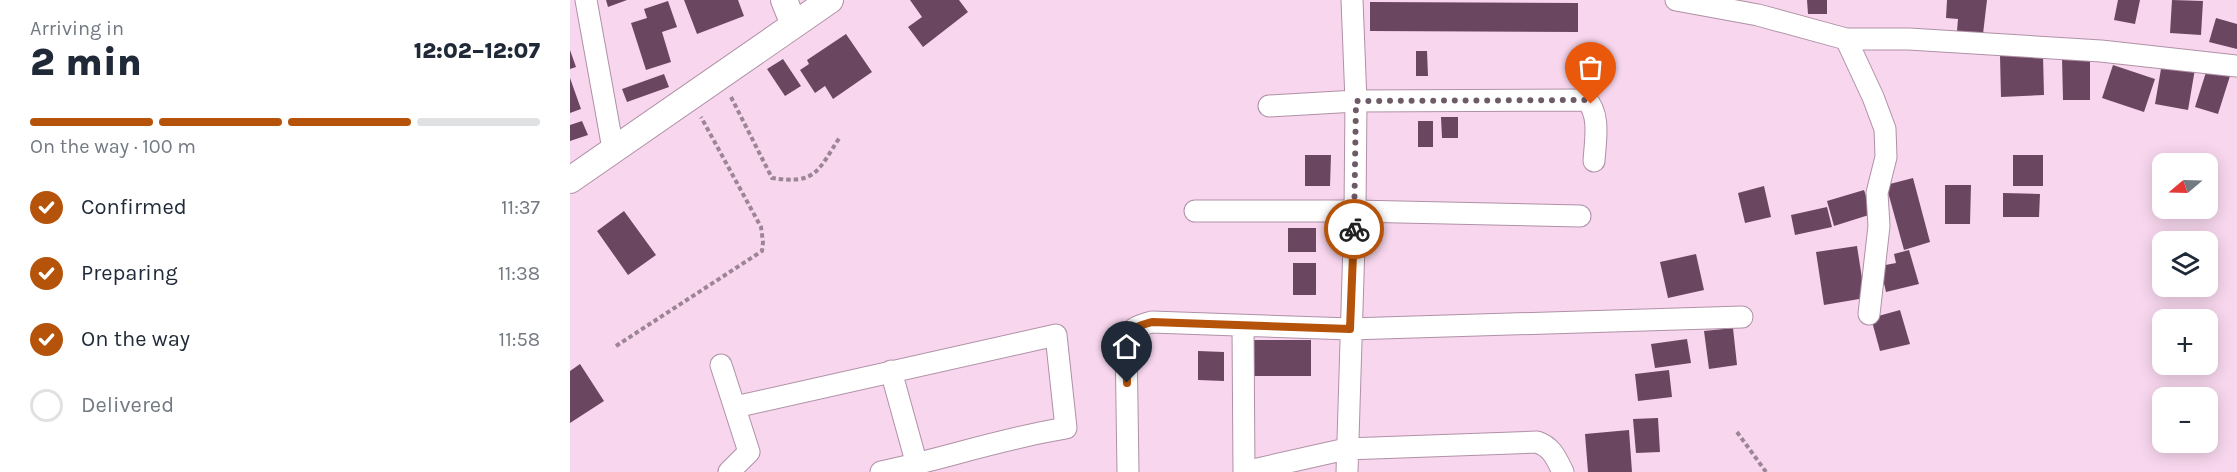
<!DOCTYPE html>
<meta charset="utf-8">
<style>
:root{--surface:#fff;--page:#f6f6f7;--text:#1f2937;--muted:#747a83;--line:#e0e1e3;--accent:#b45309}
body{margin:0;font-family:Karla,sans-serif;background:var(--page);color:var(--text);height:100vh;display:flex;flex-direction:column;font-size:22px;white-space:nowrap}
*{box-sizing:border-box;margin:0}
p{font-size:20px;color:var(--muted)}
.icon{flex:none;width:33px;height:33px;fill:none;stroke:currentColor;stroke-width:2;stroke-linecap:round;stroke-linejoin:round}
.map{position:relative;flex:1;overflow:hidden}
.sheet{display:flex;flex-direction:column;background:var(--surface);width:570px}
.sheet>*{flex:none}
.needle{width:39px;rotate:251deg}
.fabs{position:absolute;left:1582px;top:153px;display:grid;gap:12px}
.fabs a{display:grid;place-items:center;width:66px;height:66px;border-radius:12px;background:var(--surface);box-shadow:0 3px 15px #0003;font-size:30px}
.pin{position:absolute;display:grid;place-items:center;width:51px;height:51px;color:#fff;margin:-62px -26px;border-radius:50% 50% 50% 0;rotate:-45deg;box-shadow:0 0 6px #0007}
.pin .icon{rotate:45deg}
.courier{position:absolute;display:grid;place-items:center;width:60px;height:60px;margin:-30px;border:4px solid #b45309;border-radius:50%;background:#fff;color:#222;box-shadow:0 2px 8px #0007}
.head em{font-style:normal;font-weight:800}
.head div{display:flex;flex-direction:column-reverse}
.head{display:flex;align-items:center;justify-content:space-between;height:102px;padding:0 30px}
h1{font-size:39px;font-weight:800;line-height:45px}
.bar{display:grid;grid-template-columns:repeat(4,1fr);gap:9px 6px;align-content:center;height:72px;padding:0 30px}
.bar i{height:8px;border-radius:4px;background:var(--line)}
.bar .selected{background:var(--accent)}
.bar p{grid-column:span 4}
ol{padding:0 30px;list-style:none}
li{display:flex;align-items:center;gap:18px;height:66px}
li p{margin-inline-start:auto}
li .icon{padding:6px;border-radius:50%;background:var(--accent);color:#fff;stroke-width:4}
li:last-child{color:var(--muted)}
li i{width:33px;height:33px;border:3px solid var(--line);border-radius:50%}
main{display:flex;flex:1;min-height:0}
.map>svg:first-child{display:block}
.building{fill:#6b4661}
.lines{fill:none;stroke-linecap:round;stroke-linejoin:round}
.minor-casing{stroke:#af91a6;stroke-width:23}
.tertiary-casing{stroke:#af91a6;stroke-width:28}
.path{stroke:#9c8595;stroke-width:4;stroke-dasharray:4.5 3;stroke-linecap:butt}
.minor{stroke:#fff;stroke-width:21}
.tertiary{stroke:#fff;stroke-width:26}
.done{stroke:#6e5b68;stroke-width:6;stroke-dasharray:0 10.8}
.route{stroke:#b45309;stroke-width:8}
</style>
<main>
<section class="sheet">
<div class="head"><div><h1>2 min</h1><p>Arriving in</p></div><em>12:02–12:07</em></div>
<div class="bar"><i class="selected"></i><i class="selected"></i><i class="selected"></i><i></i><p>On the way · 100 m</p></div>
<ol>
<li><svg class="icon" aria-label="check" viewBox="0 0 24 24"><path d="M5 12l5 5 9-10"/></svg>Confirmed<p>11:37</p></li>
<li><svg class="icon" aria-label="check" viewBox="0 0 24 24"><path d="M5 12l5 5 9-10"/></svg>Preparing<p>11:38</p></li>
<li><svg class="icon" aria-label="check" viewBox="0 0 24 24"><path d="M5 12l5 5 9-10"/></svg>On the way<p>11:58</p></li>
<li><i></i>Delivered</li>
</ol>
</section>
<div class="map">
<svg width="1667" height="472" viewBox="0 0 1667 472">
<rect width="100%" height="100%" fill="#f8d7ee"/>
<path class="building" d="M36 0H57L38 7Z
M114 0H168L174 16 127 34Z
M340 0H389L398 12 353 47 338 27 352 17Z
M1237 0H1257V14H1238Z
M1377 0H1417L1413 34 1387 31 1388 19 1376 18Z
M1548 0H1570L1565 24 1544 20Z
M1602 0 1633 1 1631 35 1600 33Z
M98 1 107 27 92 32 101 62 76 70 61 23 77 18 74 9Z
M800 2 1008 3V32L800 31Z
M1646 18 1667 24V49L1639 42Z
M276 34 302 72 263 99 255 86 245 93 230 70 239 64 237 60Z
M0 50 6 67 0 69Z
M846 51H857L858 76H846Z
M1473 55 1474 95 1431 97 1430 56Z
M1492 58H1520V100H1493Z
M213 59 231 86 215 96 197 69Z
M1592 63 1625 69 1618 110 1585 104Z
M1543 65 1585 79 1574 112 1532 98Z
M1637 69 1660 76 1648 114 1625 107Z
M94 74 99 87 57 102 52 89Z
M0 78 11 109 0 113Z
M871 117H888V138H872Z
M12 121 18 135 0 141V125Z
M848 121H863V147H848Z
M735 155H761L760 186H735Z
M1443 155H1473V186H1443Z
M1343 178 1360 242 1334 250 1316 185Z
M1375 185H1401L1400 224H1375Z
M1194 186 1201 217 1175 223 1168 193Z
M1294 190 1302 214 1264 226 1257 201Z
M1433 193 1470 194 1469 217H1433Z
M1257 207 1262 227 1225 235 1221 215Z
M54 211 86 255 58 275 27 231Z
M718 228H746V252H718Z
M1287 246 1295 298 1254 305 1246 252Z
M1339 250 1349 284 1316 292 1310 266 1326 263 1324 254Z
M1126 254 1134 290 1098 298 1090 262Z
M723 263H746V295H723Z
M1330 310 1340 344 1310 351 1301 318Z
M1163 328 1167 365 1139 369 1134 331Z
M1117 339 1121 363 1085 368 1081 344Z
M680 340H741V376H680Z
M628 351 654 352V381L628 380Z
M10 364 34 401 0 423V371Z
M1099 370 1102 397 1068 401 1065 374Z
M1088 418 1090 452 1066 453 1063 419Z
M1059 430 1062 472H1018L1015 434Z"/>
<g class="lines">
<defs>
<path id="minor" d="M16 0 43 149
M1106 0 1188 15 1276 39H1339L1531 51 1667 66
M1276 39 1303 97 1315 129 1316 157 1307 193 1309 226 1299 314
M699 106 786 101 1016 100C1031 113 1025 143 1024 161
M625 211H785L1010 216
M673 326 674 472
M151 365 179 452 159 472
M321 371 347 465
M165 407 486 335 496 428C433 438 373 459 311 472
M558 472 556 338C562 327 571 325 582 322L780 329 1172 317
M674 472 776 449 967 442C982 447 986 458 993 472
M777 472 785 211 786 101 782 0"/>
<path id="tertiary" d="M214 0 224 25
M0 180 260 0"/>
</defs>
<use href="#minor" class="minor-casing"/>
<use href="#tertiary" class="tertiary-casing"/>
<path class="path" d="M161 97 202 178C247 185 248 170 270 137
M46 346 192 251 193 242 191 227 131 117
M1167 432 1196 472"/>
<use href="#minor" class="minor"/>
<use href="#tertiary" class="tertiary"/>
</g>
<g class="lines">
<path class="done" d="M784 229 786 101 1016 100 1021 104"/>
<path class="route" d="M557 383 556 338C562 327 571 325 582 322L780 329 784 229"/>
</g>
</svg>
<div class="fabs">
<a><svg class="needle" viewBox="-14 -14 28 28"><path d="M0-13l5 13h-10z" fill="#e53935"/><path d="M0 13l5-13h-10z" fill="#747a83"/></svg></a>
<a><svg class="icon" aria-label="layers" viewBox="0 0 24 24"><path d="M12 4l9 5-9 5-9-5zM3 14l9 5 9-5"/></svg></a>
<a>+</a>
<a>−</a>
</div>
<div class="pin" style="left:1021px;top:104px;background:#ea580c"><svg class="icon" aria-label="bag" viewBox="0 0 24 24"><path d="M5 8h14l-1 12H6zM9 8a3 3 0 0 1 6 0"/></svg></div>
<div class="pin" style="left:557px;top:383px;background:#1f2937"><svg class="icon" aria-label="home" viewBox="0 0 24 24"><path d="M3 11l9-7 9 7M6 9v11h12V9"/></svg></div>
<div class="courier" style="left:784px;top:229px"><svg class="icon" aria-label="bike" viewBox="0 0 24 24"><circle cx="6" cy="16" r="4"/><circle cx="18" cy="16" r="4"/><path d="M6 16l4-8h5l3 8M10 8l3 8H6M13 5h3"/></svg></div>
</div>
</main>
